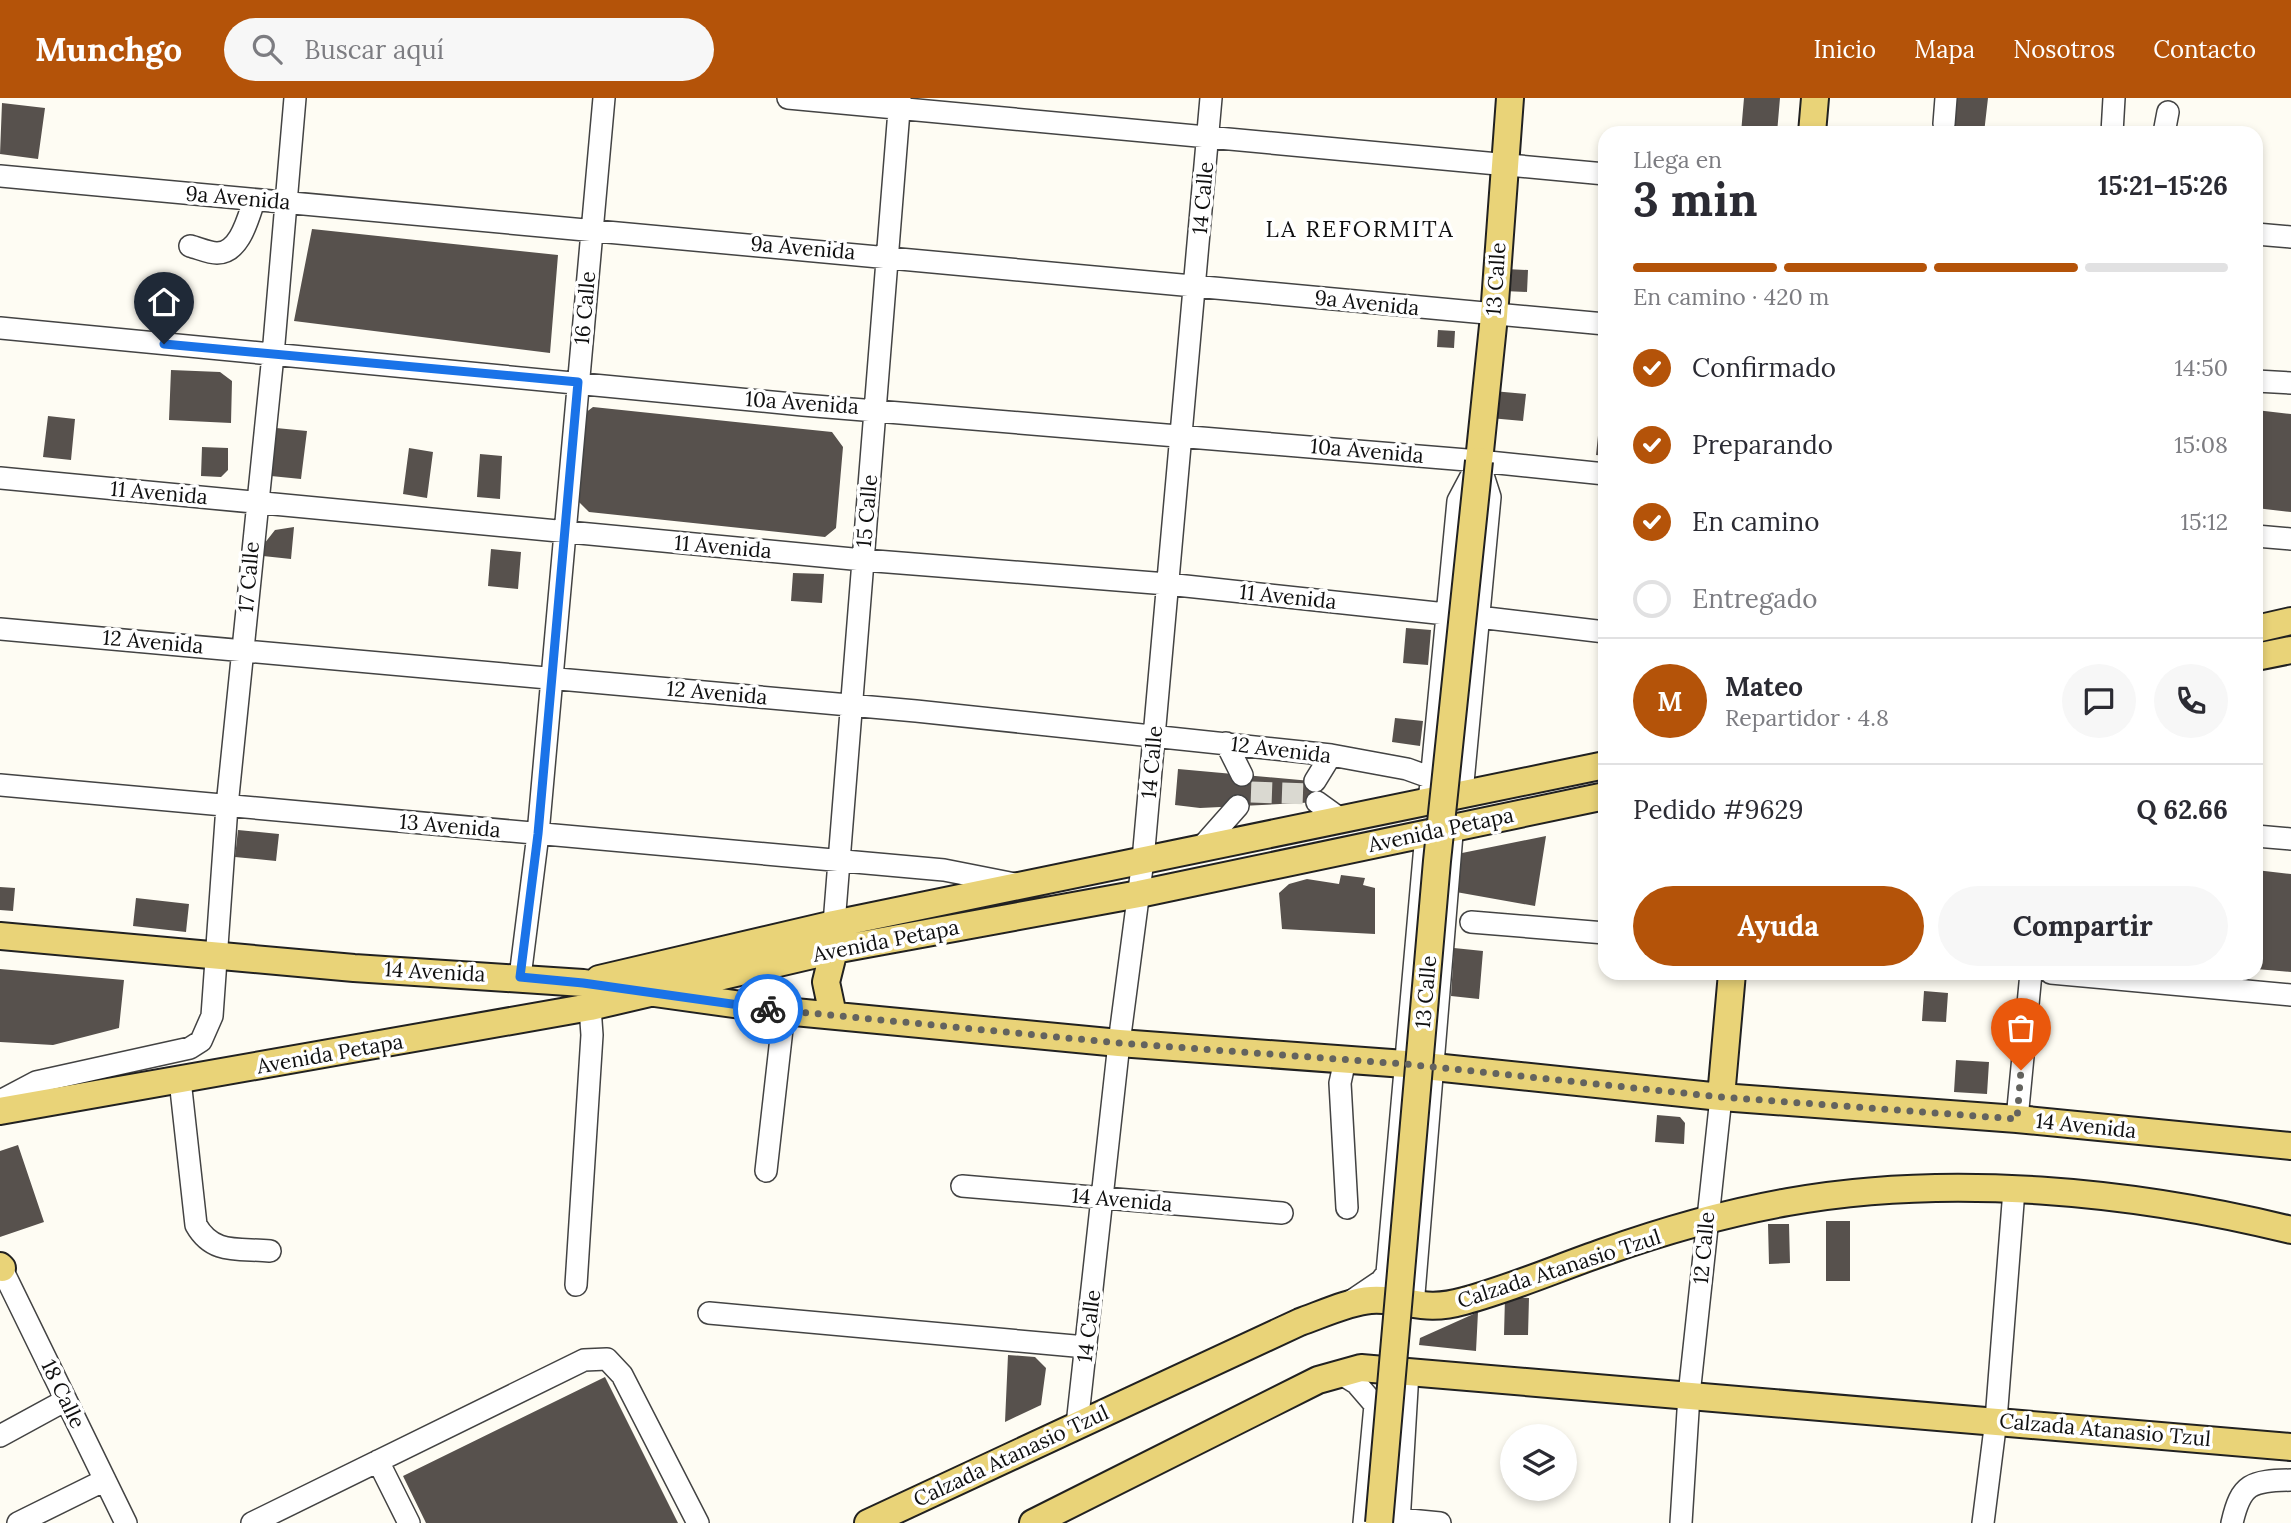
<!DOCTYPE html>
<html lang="es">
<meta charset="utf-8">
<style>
:root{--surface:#fff;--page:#f7f7f7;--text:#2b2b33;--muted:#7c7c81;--line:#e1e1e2;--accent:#b45309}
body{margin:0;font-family:Lora,serif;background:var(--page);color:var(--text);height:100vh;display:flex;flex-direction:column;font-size:26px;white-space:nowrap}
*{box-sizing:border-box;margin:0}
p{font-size:23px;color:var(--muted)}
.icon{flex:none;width:38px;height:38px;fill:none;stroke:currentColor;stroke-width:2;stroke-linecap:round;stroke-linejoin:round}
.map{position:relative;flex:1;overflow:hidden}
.drawer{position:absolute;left:1598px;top:28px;width:665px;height:854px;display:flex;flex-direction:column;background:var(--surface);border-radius:21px;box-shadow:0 4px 10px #0003}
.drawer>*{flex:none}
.buttons{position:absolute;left:1500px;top:1326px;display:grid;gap:14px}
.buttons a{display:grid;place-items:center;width:77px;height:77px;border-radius:50%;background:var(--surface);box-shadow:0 4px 10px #0003;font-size:35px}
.pin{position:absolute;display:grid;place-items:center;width:60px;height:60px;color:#fff;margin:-72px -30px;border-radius:50% 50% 50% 0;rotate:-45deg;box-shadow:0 0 7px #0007}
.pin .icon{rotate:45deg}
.courier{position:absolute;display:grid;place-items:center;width:70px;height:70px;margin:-35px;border:5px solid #1a73e8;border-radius:50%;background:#fff;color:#222;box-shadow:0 2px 9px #0007}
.head em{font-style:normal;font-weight:800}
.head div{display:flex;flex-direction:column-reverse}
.head{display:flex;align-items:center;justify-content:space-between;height:119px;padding:0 35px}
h1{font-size:46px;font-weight:800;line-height:52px}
.bar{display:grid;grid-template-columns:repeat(4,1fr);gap:10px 7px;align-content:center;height:84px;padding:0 35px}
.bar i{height:9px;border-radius:5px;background:var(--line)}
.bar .on{background:var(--accent)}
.bar p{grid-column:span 4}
.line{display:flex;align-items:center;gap:18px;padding:0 35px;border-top:2px solid var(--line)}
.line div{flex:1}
.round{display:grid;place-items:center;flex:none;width:74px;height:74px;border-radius:37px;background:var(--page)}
ol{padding:0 35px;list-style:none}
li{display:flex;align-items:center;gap:21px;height:77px}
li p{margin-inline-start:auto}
li .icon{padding:7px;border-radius:50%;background:var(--accent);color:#fff;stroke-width:4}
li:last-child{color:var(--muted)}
li i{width:38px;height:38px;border:4px solid var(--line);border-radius:50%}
.button{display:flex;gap:14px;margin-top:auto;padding:14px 35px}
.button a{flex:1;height:80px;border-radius:42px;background:var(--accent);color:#fff;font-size:28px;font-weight:800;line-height:80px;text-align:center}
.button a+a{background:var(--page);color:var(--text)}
header{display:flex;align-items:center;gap:42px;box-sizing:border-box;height:98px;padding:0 35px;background:var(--accent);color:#fff}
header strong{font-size:33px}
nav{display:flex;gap:38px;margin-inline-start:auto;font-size:24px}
.search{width:490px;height:63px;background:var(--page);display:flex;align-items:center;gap:18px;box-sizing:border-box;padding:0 24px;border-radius:38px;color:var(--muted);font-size:26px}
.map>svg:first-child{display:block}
.building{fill:#57514d}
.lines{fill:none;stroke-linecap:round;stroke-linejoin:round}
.minor-tunnel{stroke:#dad9d1;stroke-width:21;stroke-dasharray:21 10;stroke-linecap:butt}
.minor-casing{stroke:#434343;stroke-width:24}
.major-casing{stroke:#212121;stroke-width:30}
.minor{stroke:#fff;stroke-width:21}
.major{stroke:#e9d378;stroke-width:26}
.major-bridge-casing{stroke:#212121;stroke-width:30;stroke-linecap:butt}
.major-bridge{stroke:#e9d378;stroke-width:26}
.done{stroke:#63635f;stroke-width:7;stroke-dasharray:0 12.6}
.route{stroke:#1a73e8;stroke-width:9}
.labels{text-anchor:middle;stroke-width:7;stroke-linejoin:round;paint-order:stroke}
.street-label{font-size:21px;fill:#101010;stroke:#fff}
.neighbourhood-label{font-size:23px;letter-spacing:2px;fill:#101010;stroke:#fff}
</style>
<header>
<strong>Munchgo</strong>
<div class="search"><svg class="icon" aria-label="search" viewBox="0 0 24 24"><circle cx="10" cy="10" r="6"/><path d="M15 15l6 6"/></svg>Buscar aquí</div>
<nav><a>Inicio</a><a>Mapa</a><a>Nosotros</a><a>Contacto</a></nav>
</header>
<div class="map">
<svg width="2291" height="1425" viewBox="0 0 2291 1425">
<rect width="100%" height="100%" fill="#fefcf3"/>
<path class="building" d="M1744 0H1780L1777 35H1741Z
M1950 0H1988L1984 35 1946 31Z
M2 5 45 10 38 61 0 56Z
M312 131 558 157 550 255 294 223Z
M1505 171 1528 172 1527 194 1504 193Z
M1438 232 1455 233 1454 250 1437 249Z
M171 272 220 274 232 283 231 325 169 322Z
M1493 293 1526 296 1523 323 1490 320Z
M593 309 832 334 843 349 836 430 825 439 589 414 575 400 581 318Z
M2256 312 2291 316V414L2256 410Z
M48 318 75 321 71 362 43 359Z
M1599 328H1605V358L1596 357Z
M276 330 307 333 301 381 271 378Z
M202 349 228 350V372L221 379 201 378Z
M409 350 433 354 427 400 403 396Z
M480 356 502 358 500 401 477 399Z
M294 429 291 461 263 458 264 446 275 432Z
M491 451 521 454 518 491 488 488Z
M793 475 824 476 822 505 791 503Z
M1406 530 1431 532 1428 567 1403 565Z
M1395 620 1423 623 1420 648 1392 644Z
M1178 671 1322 684 1320 704 1200 710 1175 707Z
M238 732 279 736 276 763 235 759Z
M1546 738 1535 808 1456 794 1462 755Z
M2256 772 2291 776V874L2256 871Z
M1341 777 1365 780 1363 787 1375 790V836L1282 831 1279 795 1289 786 1307 781 1339 786Z
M0 789 15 790 13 813 0 812Z
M136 800 189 806 186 834 133 828Z
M1454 850 1483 853 1479 901 1451 898Z
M0 871 124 882 119 930 53 947 0 944Z
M1924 893 1948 895 1946 924 1922 923Z
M1956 962 1989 964 1987 996 1954 994Z
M1657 1017 1680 1019 1685 1025 1684 1046 1655 1044Z
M18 1047 44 1124 0 1139V1053Z
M1826 1123H1850V1183H1826Z
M1768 1126H1789L1790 1165 1769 1166Z
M1505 1199 1529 1200 1528 1237H1504Z
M1478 1214 1476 1253 1419 1247 1420 1240Z
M1008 1257 1035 1259 1046 1270 1041 1307 1005 1324Z
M605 1279 678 1425H426L403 1378Z"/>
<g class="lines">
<path class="minor-tunnel" d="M1251 694 1307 696 1317 704"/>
<defs>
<path id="minor" d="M788 0 1605 76
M1944 26 1946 0
M2112 35 2114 0
M2164 35 2168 14
M0 78 1605 226
M2256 136 2291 139
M190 148C198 150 209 155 217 155 240 155 248 120 254 103
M0 230 803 307 1479 363 1605 376
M2256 283 2291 285
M0 380 863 462 1167 486 1446 516
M2256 438 2291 441
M1478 519 1605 534
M0 531 916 613 1331 657 1407 671 1432 680
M1226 645 1242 677
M1315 683 1331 657
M0 687 944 772 1015 786
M1430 694 1458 403 1475 371
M1462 695 1490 399 1480 368
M1317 704 1342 722
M2256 738 2291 741
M1200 751 1238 708
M1471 824 1605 835
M834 826 900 0
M2051 875 2291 897
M520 879 538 736 604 0
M1345 962 1340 985 1347 1110
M180 982 196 1127C213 1157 238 1150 270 1153
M0 1003 36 984 190 950 201 943 212 918 227 708 273 257 295 0
M2017 1021 2031 875
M766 1073 784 913
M962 1088 1282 1115
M0 1167 126 1425
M576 1187 592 937 590 909
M1350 1204 1381 1183 1387 1175 1426 736
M1413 1208 1452 736
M709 1215 1086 1249
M1340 1275 1356 1285 1375 1307 1364 1425
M1077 1327 1119 945 1143 762 1211 0
M0 1338 66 1302
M378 1363 409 1425
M1399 1421 1440 1425
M18 1425 105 1382
M252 1425 584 1262 607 1261 622 1277 698 1425
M1399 1425 1408 1274
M1681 1425 1689 1297 1721 999
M1983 1425 1996 1322 2014 1092
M2232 1425C2241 1385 2251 1383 2291 1382"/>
<path id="major" d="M1812 35 1815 0
M1479 363 1494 218 1510 0
M2256 531 2291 523
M2256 559 2291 552
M0 838 354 870 583 885 784 913 1119 945 1405 966 1721 999 2017 1021 2291 1048
M599 881 834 826 1605 667
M833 917 826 884 834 852
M1721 999 1732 875
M0 1013 590 909 834 852 1139 796 1605 698
M0 1168 2 1170
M868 1425 1300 1224C1320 1217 1351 1203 1371 1202 1408 1200 1422 1215 1464 1203 1512 1190 1558 1170 1604 1154 1663 1133 1726 1115 1788 1104 1949 1075 2133 1093 2291 1132
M1033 1425 1318 1282 1361 1270 2291 1349"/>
</defs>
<use href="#minor" class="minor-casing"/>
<use href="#major" class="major-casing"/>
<use href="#minor" class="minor"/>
<use href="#major" class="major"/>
<defs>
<path id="major-bridge" d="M1379 1425 1437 763 1479 363"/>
</defs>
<use href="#major-bridge" class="major-bridge-casing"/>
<use href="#major-bridge" class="major-bridge"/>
</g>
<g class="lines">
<path class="done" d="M768 911 1119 945 1405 966 1721 999 2017 1021 2021 972"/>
<path class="route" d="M164 246 578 284 538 736 520 879 583 885 768 911"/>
</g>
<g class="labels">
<g class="street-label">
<text transform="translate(238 100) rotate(5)" y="7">9a Avenida</text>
<text transform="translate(1203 100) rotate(-85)" y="7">14 Calle</text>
<text transform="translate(803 150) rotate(5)" y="7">9a Avenida</text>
<text transform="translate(1496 181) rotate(-86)" y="7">13 Calle</text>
<text transform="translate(1367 205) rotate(6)" y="7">9a Avenida</text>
<text transform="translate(585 210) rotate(-85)" y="7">16 Calle</text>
<text transform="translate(802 305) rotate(4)" y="7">10a Avenida</text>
<text transform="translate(1367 353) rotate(5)" y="7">10a Avenida</text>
<text transform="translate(159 395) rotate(5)" y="7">11 Avenida</text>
<text transform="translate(867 413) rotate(-85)" y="7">15 Calle</text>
<text transform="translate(723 449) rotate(5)" y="7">11 Avenida</text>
<text transform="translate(249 479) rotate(-85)" y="7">17 Calle</text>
<text transform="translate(1288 499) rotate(6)" y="7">11 Avenida</text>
<text transform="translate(153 544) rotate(5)" y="7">12 Avenida</text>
<text transform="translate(717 595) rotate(5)" y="7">12 Avenida</text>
<text transform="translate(1281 652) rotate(7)" y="7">12 Avenida</text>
<text transform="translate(1152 664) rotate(-85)" y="7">14 Calle</text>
<text transform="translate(450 728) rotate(5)" y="7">13 Avenida</text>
<text transform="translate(1441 732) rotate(-12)" y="7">Avenida Petapa</text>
<text transform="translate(886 843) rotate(-11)" y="7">Avenida Petapa</text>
<text transform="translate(435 874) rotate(3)" y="7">14 Avenida</text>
<text transform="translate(1426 894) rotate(-85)" y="7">13 Calle</text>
<text transform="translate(330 956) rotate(-10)" y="7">Avenida Petapa</text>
<text transform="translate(2086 1028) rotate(6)" y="7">14 Avenida</text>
<text transform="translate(1122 1102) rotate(5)" y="7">14 Avenida</text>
<text transform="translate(1704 1150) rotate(-85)" y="7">12 Calle</text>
<text transform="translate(1559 1171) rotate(-18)" y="7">Calzada Atanasio Tzul</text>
<text transform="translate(1089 1228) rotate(-83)" y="7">14 Calle</text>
<text transform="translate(63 1296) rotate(64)" y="7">18 Calle</text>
<text transform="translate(2105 1332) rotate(5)" y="7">Calzada Atanasio Tzul</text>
<text transform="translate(1011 1358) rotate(-25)" y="7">Calzada Atanasio Tzul</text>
</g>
<g class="neighbourhood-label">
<text x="1360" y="139">LA REFORMITA</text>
</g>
</g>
</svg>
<div class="buttons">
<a><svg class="icon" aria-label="layers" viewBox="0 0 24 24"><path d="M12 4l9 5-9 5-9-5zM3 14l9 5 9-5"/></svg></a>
</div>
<div class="pin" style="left:2021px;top:972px;background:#ea580c"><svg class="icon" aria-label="bag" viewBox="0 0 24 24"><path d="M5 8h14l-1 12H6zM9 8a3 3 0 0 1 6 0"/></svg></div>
<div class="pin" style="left:164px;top:246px;background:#1f2937"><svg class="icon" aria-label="home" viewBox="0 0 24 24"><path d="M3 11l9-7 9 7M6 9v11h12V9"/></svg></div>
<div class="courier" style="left:768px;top:911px"><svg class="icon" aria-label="bike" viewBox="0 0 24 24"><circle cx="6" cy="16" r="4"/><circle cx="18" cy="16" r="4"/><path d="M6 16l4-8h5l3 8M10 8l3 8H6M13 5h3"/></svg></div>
<section class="drawer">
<div class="head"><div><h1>3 min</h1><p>Llega en</p></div><em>15:21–15:26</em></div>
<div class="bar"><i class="on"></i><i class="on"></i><i class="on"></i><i></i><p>En camino · 420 m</p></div>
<ol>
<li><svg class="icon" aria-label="check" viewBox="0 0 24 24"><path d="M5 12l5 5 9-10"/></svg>Confirmado<p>14:50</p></li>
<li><svg class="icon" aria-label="check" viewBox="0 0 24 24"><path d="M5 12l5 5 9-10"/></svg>Preparando<p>15:08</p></li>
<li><svg class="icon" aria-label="check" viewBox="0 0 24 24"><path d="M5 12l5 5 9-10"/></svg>En camino<p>15:12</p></li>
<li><i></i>Entregado</li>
</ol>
<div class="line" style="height:126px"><b class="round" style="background:var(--accent);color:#fff">M</b><div><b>Mateo</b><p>Repartidor · 4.8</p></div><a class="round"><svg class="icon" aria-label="chat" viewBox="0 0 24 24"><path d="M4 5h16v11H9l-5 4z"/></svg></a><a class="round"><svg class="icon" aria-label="phone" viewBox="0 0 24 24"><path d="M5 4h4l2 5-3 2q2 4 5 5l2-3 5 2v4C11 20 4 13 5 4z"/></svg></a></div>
<div class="line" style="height:91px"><div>Pedido #9629</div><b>Q 62.66</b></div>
<div class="button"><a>Ayuda</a><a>Compartir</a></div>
</section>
</div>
